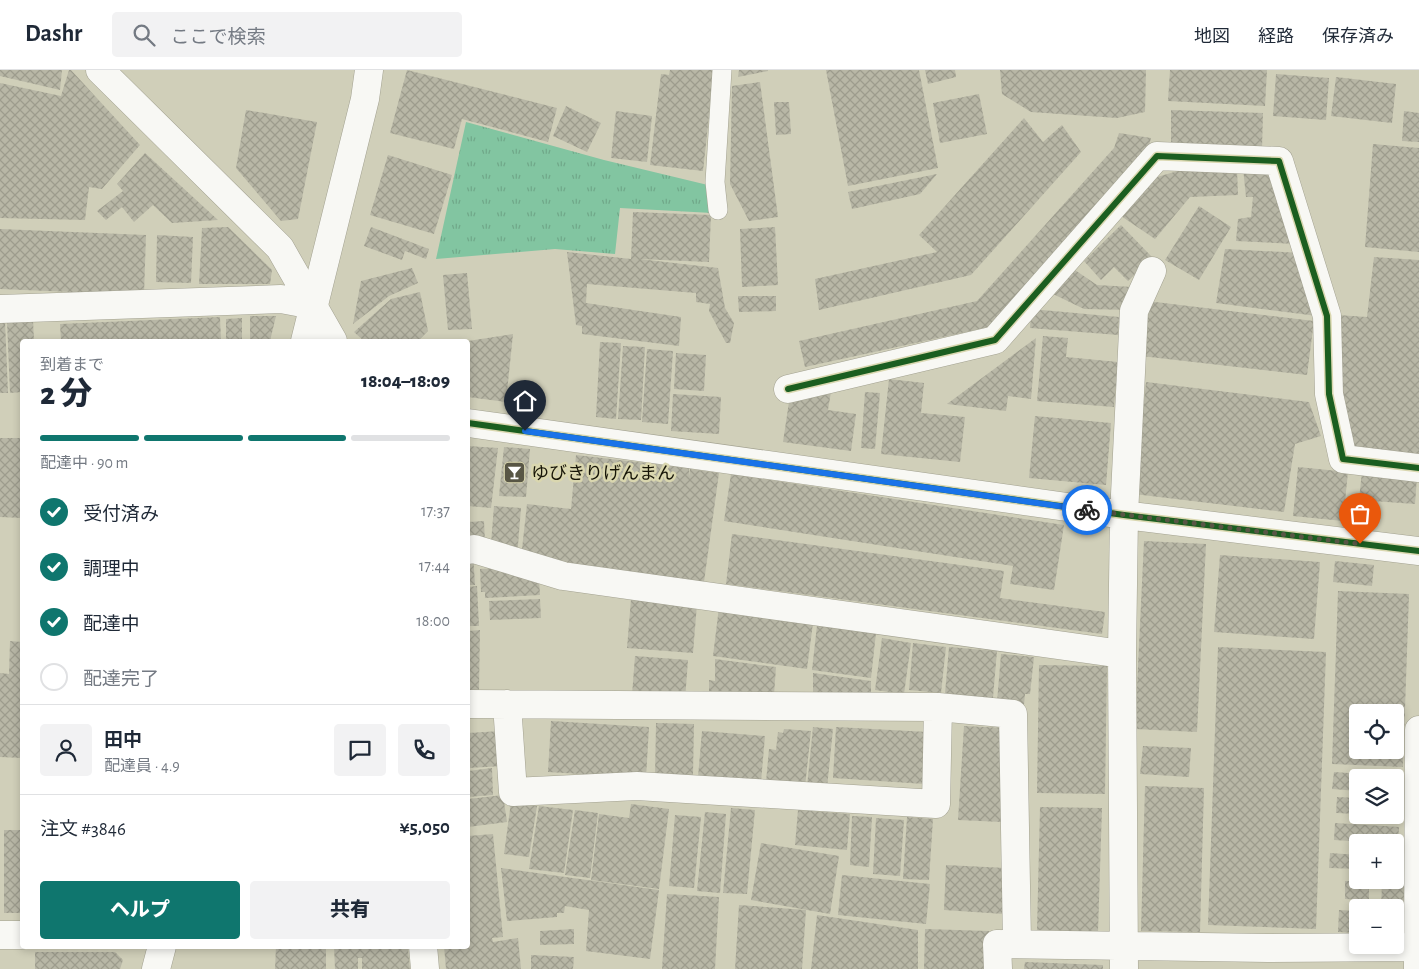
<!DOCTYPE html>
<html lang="ja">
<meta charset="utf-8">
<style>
:root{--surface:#fff;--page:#f2f2f3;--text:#1f2937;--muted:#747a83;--line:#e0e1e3;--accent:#0f766e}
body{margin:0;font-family:"Alegreya Sans","Noto Sans JP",sans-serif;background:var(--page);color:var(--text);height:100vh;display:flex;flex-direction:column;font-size:19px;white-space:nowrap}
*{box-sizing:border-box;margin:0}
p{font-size:16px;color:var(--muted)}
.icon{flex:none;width:28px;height:28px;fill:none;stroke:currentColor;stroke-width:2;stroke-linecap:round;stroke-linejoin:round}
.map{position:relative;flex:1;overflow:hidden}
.details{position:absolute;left:20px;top:269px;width:450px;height:610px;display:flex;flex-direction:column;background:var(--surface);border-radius:5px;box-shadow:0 2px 8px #0003}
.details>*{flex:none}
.controls{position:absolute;left:1349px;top:634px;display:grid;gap:10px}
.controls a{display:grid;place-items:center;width:55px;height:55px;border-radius:5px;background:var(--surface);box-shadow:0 2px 8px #0003;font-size:25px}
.pin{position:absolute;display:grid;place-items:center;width:42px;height:42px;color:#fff;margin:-51px -21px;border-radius:50% 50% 50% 0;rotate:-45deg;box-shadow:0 0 5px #0007}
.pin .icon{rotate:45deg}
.courier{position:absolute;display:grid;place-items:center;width:50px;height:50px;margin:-25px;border:4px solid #1a73e8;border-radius:50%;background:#fff;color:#222;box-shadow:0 1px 6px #0007}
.headline em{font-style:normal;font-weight:800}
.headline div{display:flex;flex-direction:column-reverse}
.headline{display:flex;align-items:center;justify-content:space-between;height:85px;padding:0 20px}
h1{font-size:32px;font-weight:800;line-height:38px}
.bar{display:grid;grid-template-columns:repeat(4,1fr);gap:8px 5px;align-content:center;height:60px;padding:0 20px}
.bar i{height:6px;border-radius:4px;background:var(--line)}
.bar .on{background:var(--accent)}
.bar p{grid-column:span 4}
.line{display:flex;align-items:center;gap:12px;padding:0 20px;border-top:1px solid var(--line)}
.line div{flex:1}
.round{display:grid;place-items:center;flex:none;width:52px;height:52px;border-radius:5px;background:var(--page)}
ol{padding:0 20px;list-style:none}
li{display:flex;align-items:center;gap:15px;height:55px}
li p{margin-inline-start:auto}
li .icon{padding:5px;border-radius:50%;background:var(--accent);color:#fff;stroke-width:4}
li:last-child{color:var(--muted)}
li i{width:28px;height:28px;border:2px solid var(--line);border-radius:50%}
.cta{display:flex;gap:10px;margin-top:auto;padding:10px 20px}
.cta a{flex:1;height:58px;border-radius:5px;background:var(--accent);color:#fff;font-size:20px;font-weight:800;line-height:58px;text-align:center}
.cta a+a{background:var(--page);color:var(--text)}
header{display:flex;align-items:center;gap:30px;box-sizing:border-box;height:70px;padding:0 25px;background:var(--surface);border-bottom:1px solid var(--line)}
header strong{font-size:24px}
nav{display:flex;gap:28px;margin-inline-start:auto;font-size:18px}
.search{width:350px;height:45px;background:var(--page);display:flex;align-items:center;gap:12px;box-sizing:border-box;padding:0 18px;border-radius:5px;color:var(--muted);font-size:19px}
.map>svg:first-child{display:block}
.grass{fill:url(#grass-tufts)}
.building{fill:url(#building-cross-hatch);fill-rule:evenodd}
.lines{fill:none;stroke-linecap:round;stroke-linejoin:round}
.service-casing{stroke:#a2a190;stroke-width:20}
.minor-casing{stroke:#a2a190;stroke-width:29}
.tertiary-casing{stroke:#a2a190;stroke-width:29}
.service{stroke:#f8f8f4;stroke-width:19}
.minor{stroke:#f8f8f4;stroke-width:28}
.tertiary{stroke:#f8f8f4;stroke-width:28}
.cycleway-casing{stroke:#dad7af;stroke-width:9}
.cycleway{stroke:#1b5e20;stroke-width:6}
.done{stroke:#585645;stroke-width:5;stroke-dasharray:0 9}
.route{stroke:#1a73e8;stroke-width:6}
.labels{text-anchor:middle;stroke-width:5;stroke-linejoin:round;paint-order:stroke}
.poi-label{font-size:18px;fill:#171507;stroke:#dad7af;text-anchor:start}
</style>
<header>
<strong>Dashr</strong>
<div class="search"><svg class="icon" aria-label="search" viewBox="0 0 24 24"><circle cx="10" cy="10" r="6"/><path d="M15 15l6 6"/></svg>ここで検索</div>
<nav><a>地図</a><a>経路</a><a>保存済み</a></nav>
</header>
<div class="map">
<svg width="1419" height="899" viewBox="0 0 1419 899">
<defs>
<pattern id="grass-tufts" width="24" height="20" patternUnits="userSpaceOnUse" patternTransform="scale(1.25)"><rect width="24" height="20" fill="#82c5a1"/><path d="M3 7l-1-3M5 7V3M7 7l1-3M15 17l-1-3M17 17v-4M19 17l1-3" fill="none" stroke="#70a889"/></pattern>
<pattern id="building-cross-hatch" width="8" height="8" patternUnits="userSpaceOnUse" patternTransform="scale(1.25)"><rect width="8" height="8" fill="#b8b7a6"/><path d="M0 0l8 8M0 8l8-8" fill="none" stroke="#9d9c8d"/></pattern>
</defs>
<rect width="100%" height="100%" fill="#d0cfb9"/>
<path class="grass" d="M466 52 604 90 712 116V143L620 138 615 184 555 179 436 189Z"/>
<path class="building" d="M0 0H62L60 20 0 6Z
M69 0H71L140 75 102 119 89 117 85 150 0 148V13L61 26Z
M407 0 557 38 548 72 462 49 454 79 390 63Z
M670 0H714L703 101 650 95 661 4 669 5Z
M739 0H768V1L738 7Z
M826 0H919L938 98 848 116Z
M925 0H955L956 7 928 14Z
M1000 0H1146L1145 42 1117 48 1031 42 1002 24Z
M1170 0H1267L1265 36 1168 31Z
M1276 4 1329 8 1326 50 1273 46Z
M1336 7 1396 14 1392 53 1331 46Z
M760 12 778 147 749 151 730 114 732 16Z
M979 24 987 64 940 73 933 33Z
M774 32H789L791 64 776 65Z
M566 36 601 53 587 82 553 66Z
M246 40 317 52 298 149 281 151 236 98Z
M1171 40 1263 43 1262 79 1171 76Z
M616 41 652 46 647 92 611 88Z
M1404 41 1419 43V72L1402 71Z
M1024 48 1043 72 1062 55 1081 82 971 205 819 240 815 209 937 182 919 165Z
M1119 63 1151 68 1146 86 989 257 805 297 799 271 977 231 1114 78Z
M1373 74 1419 78V182L1365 177Z
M145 83 218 150 172 153 153 135 134 152 122 137 106 150 97 141 123 121 117 114Z
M388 85 452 105 434 164 370 145Z
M1273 94 1296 174 1236 171 1238 149 1251 147 1253 127H1246L1243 98Z
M1188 98 1237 99 1238 125 1190 127 1155 169 1121 146 1157 107Z
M937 104 920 124 852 139 848 122Z
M1199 136 1231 157 1199 210 1165 190Z
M633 142 711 145 709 192 639 189 718 198 725 238 734 253 730 273H726L709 241 710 234 696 232V223L587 214 586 233 681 247 679 276 582 264V256L576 255 567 182 631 189Z
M1121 155 1152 187 1128 211 1114 197 1101 210 1084 191Z
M228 157 272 200 270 214H199L202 158Z
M371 157 429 179 426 189 405 181 402 190 364 176Z
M775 157 778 215 742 217 740 159Z
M0 159 146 165 144 225 0 219Z
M157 165 193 167 191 213 156 212Z
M1225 179 1301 183 1317 246 1216 233Z
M1374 187 1419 190V386L1352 381 1336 323 1338 245 1367 247Z
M412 198 418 213 389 226 353 254 361 211Z
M1072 198 1097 215 1133 217 1130 240 1084 239 1053 224Z
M467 203 472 259 448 260 443 205Z
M420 222 428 261 418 271H364L354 262 391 229Z
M738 226H776V241L739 242Z
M1147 231 1314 251 1307 305 1141 286Z
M1031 239 1119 247 1118 265 1030 258Z
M250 246H276L270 271H250Z
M220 247 221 271H61L60 254Z
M242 248V271H226V249Z
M33 250 34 271H22V322L10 323 7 251Z
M5 251 8 323H0V252Z
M513 264 506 332 468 327V271Z
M1043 266 1068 268 1066 287 1118 292 1114 337 1037 331Z
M1036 268 1031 329 1008 326 1006 341 947 334Z
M600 272 621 273 616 349 596 347Z
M623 276 645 277 641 350 618 349Z
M647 279 673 281 668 354 642 352Z
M676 283 706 285 704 321 674 319Z
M889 309 924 313 921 343 965 347 960 392 881 384Z
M1146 312 1309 332 1321 366 1295 374 1284 442 1134 424Z
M831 322 828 340 856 344 851 381 783 372 790 325Z
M865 322 880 323 875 379 861 378Z
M673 324 721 327 719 364 671 361Z
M1035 346 1111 353 1106 415 1029 408Z
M0 368H22V448L0 447Z
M468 376 498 378 491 438 468 436Z
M504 377 530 379 526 427 499 426Z
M576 385 689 398V406L690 399 719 403 704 512 521 488 527 434 571 439Z
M1298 397 1348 402 1343 451 1293 446Z
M1362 401 1417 407 1415 434 1359 430Z
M731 404 1064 455 1054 520 1010 514 1013 496 724 451Z
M494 436 521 438 517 488 491 473Z
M484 451 485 472 468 473V452Z
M732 464 1004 501 1000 528 1105 542 1102 564 726 514Z
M1144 471 1206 474 1197 662 1135 659Z
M473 483 475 515H468V484Z
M1220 485 1320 492 1314 569 1214 562Z
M1335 491 1374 495 1372 516 1333 512Z
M498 498 539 509 540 525 485 528V522H481L480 499Z
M477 516 479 556H468V517Z
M1338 521 1409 524 1403 697 1332 694ZM1358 642H1395V680H1358Z
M540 529 541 548 490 550 489 531Z
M631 529 697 534 693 583 627 578Z
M719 537 813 553 807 599 713 586Z
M817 555 876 563 871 608 812 600Z
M480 560 479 622H468V561Z
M882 568 911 573 904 624 875 620Z
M10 571 22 572V688L0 687V603L9 604Z
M913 573 946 577 941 623 909 620Z
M949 577 997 581 992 639 944 635Z
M1218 577 1326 582 1316 859 1208 855Z
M1001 584 1034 587 1030 624H1025L1024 635 997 632Z
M635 586 688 590 685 630 632 625Z
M715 589 776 597 774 625 709 624V610L715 611Z
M1039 595 1107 596 1105 724 1037 723Z
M813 603 871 611V623L813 634Z
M551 651 649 657 646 708 548 702Z
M656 653 694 654 693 705H655Z
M964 656 1007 658 1002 752 958 750Z
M813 657 833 659 827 718 807 716Z
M836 657 928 662 925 714 833 708Z
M784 659 811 661 805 717 766 712 769 679 776 680 778 662 783 663Z
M501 661 503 696 468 698V663Z
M702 661 765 666 761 712 698 707Z
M1143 676 1191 678 1189 707 1140 704Z
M492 698 493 725 468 727V701Z
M1334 702 1393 706V708H1358V721L1332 719Z
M1145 716 1204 718 1200 862 1141 861Z
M503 725 507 752 468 757V729Z
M1337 727 1358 728V744L1336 743Z
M1395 730H1401V746H1395Z
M511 732 537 736 529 787 504 784Z
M631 734 669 739 659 819 591 810 599 744 629 748Z
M539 736 573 740 564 803 529 799Z
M1040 737 1102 738 1098 862 1037 860Z
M731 738 755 740 747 824 723 823Z
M575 740 598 743 590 808 565 805Z
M798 740 850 744 847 780 795 775Z
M705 742 726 744 720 823 697 821Z
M675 745 701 747 694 818 669 816Z
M852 746 872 747 869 797 850 795Z
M907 747 933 749 929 810 903 809Z
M876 748 904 750 900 806 873 804Z
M1335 753 1399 757 1398 774 1334 770Z
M4 760H22V843H4Z
M493 764 503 867 492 868 493 872 518 868 521 899H446L444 876H468V766Z
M761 773 839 786 830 844 751 830Z
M1330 783 1358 785V799L1329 798Z
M946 795 1006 798 1004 844 944 840Z
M501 798 659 820 650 889 586 881 589 840 565 836 564 843H557V847L507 851Z
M842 805 930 814 926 854 838 845Z
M1345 811H1369V830L1345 829Z
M1382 813 1407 814 1404 864H1395V838H1381Z
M667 824 719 827 715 899H662Z
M739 835 806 840 802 899H735Z
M1339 840 1358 841V863L1338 862Z
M817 845 918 860V899H811Z
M574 859V874L540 875V861Z
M925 859 989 861 987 899H924Z
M276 876H326V899H275Z
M334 876H394L408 879 410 899H362V888H358V899H335Z
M35 882H115L123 890 120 899H35Z
M531 885 574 887 573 899H531Z
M1025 892 1103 895V899H1024Z"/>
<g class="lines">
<defs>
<path id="service" d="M718 140 715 112 722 0"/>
<path id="minor" d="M100 0 280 178 333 271
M0 239 281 229 313 235
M788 319 995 270 1157 86 1279 91 1327 246 1329 324 1343 389 1419 398
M468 353 1124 445 1419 481
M468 480 474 479 563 506 1122 584
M468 634 938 637 1013 644 1017 873
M507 634 513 722 637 716 936 734 938 637
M0 865H22
M423 876 425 899
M998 899 997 874 1268 878 1419 877
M1124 899 1122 584 1124 445 1134 241 1152 201
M1418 899 1419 660"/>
<path id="tertiary" d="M305 271 365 29 369 0
M156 899 162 876"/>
</defs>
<use href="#service" class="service-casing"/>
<use href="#minor" class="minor-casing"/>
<use href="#tertiary" class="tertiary-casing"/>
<use href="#service" class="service"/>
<use href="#minor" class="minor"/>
<use href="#tertiary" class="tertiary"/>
<defs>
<path id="cycleway" d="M788 319 995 270 1157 86 1279 91 1327 246 1329 324 1343 389 1419 398
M468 353 1124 445 1419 481"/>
</defs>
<use href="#cycleway" class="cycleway-casing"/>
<use href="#cycleway" class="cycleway"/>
</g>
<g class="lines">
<path class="done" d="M1087 440 1360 474"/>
<path class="route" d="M525 361 1087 440"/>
</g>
<defs>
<symbol id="bar-square" viewBox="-11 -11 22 22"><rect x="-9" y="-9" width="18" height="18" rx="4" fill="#585645" stroke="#dad7af"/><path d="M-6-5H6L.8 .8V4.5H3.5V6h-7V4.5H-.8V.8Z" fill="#fff"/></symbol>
</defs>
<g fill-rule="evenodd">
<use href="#bar-square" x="502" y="390" width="25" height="25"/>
</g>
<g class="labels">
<g class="poi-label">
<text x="531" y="409">ゆびきりげんまん</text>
</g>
</g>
</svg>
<div class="controls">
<a><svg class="icon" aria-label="locate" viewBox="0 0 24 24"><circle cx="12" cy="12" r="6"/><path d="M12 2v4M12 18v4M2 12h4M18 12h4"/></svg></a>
<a><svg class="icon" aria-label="layers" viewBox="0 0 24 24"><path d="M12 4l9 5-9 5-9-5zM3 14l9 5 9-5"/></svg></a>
<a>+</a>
<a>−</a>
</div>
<div class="pin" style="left:1360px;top:474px;background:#ea580c"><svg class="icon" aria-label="bag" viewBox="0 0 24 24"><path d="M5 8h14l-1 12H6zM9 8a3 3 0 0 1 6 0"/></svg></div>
<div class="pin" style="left:525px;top:361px;background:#1f2937"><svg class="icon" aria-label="home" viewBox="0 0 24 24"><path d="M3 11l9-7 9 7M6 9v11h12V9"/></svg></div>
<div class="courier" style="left:1087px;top:440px"><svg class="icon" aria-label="bike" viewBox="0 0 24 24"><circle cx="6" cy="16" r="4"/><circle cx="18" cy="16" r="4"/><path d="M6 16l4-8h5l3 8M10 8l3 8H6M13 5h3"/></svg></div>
<section class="details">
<div class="headline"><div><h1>2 分</h1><p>到着まで</p></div><em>18:04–18:09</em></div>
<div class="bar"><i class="on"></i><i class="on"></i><i class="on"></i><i></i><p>配達中 · 90 m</p></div>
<ol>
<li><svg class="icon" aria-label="check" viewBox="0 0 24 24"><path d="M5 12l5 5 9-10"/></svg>受付済み<p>17:37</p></li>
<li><svg class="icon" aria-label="check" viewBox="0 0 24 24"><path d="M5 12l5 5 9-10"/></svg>調理中<p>17:44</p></li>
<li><svg class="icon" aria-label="check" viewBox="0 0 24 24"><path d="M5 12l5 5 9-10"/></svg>配達中<p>18:00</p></li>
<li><i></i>配達完了</li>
</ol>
<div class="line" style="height:90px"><a class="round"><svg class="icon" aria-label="person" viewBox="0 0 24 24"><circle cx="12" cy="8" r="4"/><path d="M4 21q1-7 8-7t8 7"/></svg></a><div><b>田中</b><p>配達員 · 4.9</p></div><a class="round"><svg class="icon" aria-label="chat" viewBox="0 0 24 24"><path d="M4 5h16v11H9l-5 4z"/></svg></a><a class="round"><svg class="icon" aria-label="phone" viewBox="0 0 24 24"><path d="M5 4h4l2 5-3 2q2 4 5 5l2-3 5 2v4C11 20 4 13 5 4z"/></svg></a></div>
<div class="line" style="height:65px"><div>注文 #3846</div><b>¥5,050</b></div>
<div class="cta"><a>ヘルプ</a><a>共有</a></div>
</section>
</div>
